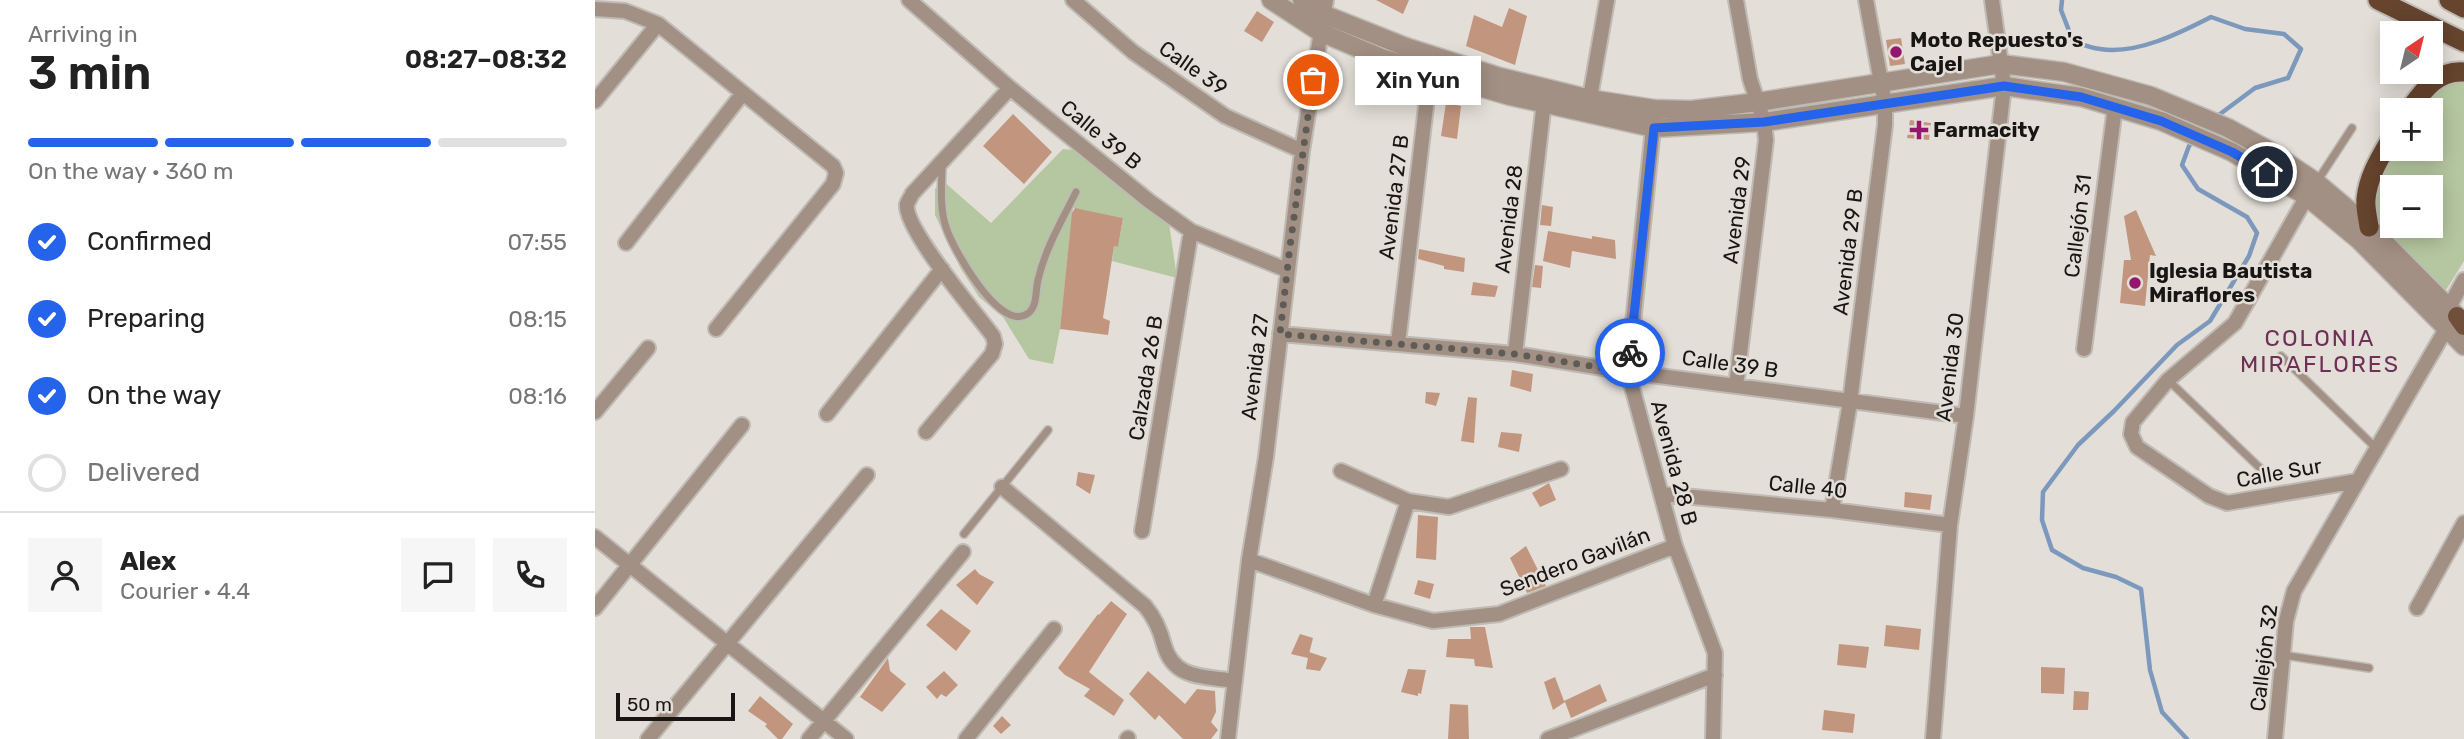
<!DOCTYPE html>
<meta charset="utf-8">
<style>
:root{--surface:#fff;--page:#f6f6f6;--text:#222;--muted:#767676;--line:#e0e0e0;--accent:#2563eb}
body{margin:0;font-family:Rubik,sans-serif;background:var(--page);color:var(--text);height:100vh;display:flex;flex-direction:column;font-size:26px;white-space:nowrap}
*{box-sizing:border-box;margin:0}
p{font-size:23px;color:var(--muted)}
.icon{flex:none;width:38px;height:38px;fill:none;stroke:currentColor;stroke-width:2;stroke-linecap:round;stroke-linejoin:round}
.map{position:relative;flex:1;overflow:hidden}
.drawer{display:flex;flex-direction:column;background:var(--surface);width:595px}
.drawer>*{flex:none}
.needle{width:46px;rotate:35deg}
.tools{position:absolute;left:1785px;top:21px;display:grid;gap:14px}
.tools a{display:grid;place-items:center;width:63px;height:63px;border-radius:0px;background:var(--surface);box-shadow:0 4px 18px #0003;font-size:35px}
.scale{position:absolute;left:21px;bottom:18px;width:119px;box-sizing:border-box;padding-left:7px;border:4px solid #181614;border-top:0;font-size:19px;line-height:24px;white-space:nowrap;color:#181614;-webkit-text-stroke:5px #e3ded7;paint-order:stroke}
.pin{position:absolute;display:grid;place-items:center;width:60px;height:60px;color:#fff;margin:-30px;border:4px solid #fff;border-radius:50%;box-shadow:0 2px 7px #0007}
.courier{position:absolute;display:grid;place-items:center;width:70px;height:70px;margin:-35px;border:5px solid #2563eb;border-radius:50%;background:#fff;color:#222;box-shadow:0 2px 9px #0007}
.bubble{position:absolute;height:49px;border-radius:0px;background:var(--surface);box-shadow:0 4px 18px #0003;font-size:23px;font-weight:600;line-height:49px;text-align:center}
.head em{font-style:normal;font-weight:600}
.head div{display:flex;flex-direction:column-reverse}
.head{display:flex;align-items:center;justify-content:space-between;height:119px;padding:0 28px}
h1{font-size:46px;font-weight:600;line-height:52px}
.bar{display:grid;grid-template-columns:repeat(4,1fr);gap:10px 7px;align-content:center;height:84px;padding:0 28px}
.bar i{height:9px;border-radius:5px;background:var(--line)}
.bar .selected{background:var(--accent)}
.bar p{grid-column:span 4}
.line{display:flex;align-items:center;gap:18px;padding:0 28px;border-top:2px solid var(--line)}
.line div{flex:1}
.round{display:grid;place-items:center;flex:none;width:74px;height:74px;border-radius:0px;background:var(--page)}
ol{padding:0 28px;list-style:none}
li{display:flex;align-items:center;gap:21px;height:77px}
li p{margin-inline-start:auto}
li .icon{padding:7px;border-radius:50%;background:var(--accent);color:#fff;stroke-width:4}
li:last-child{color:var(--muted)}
li i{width:38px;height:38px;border:4px solid var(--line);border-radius:50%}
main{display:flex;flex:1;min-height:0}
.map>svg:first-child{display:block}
.green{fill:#b5c7a0;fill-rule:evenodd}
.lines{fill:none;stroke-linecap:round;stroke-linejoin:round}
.stream{stroke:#7c99bd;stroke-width:4.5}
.building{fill:#c2967e}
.service-casing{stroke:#bebab4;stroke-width:10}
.minor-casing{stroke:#bebab4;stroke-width:18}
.tertiary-casing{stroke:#bebab4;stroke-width:21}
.primary-casing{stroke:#bebab4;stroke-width:21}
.trunk-casing{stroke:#bebab4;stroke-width:23}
.service{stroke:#a39084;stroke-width:7}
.minor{stroke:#a39084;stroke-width:14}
.tertiary{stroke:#a39084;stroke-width:18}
.primary{stroke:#70503b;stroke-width:18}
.trunk{stroke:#66442e;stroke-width:19}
.done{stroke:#5f5c58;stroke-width:7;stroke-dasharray:0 12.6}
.route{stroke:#2563eb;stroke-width:9}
.poi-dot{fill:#97166d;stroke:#e3ded7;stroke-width:2.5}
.labels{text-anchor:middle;stroke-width:5;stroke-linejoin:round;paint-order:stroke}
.poi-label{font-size:21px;font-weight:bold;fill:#181614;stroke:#e3ded7;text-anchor:start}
.street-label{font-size:21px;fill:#181614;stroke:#e3ded7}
.neighbourhood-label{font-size:23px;letter-spacing:2px;fill:#6e3055;stroke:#e3ded7}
</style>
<main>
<section class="drawer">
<div class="head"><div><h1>3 min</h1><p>Arriving in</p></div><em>08:27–08:32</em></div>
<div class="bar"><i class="selected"></i><i class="selected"></i><i class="selected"></i><i></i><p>On the way · 360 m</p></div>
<ol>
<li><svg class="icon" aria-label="check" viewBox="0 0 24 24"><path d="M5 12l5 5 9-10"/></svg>Confirmed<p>07:55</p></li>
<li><svg class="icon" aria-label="check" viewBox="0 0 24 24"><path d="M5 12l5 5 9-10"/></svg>Preparing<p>08:15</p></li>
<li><svg class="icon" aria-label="check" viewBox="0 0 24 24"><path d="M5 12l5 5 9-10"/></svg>On the way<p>08:16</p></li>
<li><i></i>Delivered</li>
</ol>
<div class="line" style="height:126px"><a class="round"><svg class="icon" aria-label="person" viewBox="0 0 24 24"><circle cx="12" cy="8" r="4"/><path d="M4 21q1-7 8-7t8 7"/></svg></a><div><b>Alex</b><p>Courier · 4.4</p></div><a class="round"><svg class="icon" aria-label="chat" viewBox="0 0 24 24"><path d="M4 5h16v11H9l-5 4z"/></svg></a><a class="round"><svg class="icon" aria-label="phone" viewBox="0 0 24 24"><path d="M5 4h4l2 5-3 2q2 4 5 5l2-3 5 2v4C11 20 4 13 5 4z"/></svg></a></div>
</section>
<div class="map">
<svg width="1869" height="739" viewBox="0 0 1869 739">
<rect width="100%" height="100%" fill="#e3ded7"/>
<path class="green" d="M1869 78V261L1851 290C1830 271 1774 229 1778 199 1780 181 1791 164 1799 149H1836V110H1823L1856 80ZM1797 187H1836V226H1797Z
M468 149 478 150 574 223 582 278 517 261 519 246 523 247 528 218 478 208 465 329 458 364 434 359 408 317 384 297 366 269 340 215V189L348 181 396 223Z"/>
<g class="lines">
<path class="stream" d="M1467 0 1466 10 1478 41C1486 44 1496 48 1505 49 1541 55 1585 33 1616 17L1650 29 1689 34 1706 49 1693 78 1660 88 1621 117
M1592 739 1567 712 1555 670 1546 589 1521 577 1488 568 1457 550 1447 520 1448 492 1483 445 1519 411 1582 345 1615 321 1654 256 1662 233 1652 217 1603 189 1587 165 1594 146 1599 141"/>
</g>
<path class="building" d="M781 0H814L808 14Z
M914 8 932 16 920 65 871 46 879 15 907 27Z
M662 11 679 22 667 42 649 31Z
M1306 38 1310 64 1295 66 1291 40Z
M851 103 866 106 862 139 846 136Z
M418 114 457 152 429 184 388 146Z
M1315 120 1336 123 1334 140 1312 138Z
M947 205 958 207 956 226 945 225Z
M480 208 528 218 523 247 519 246 508 318 515 321 513 335 465 329 477 213Z
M1541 210 1561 256 1555 255 1550 306 1525 303 1529 260H1536L1529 216Z
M953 231 997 239V236L1020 240 1021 259 977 251 975 268 948 261Z
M824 249 870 258 869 272 849 269V266L823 259Z
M940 265 948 266 946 288 937 287Z
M878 282 903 286 900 297 876 295Z
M917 370 938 374 936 392 915 386Z
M831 392 845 393 841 406 830 403Z
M873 397 882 398 879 443 866 441Z
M906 432 927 434 924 452 903 447Z
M483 472 500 475 495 494 481 485Z
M954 483 961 500 945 507 937 493Z
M1310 492 1337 495 1335 510 1309 507Z
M823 515 843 517 841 560 821 558Z
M931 546 951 586 932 593 915 558Z
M380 569 384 574 399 582 382 605 361 585Z
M823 580 839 584 835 599 819 594Z
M516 601 532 614 494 672 529 700 519 716 489 696 495 689 470 675 463 668 503 614 504 615Z
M346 609 376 631 361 651 331 625Z
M1291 625 1326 629 1324 650 1289 646Z
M875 627H890L898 668 880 666 879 659 851 657 853 639H876Z
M705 634 718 638 713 658 696 654Z
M1244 644 1274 647 1271 668 1242 665Z
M714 652 732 658 725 671 711 669Z
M293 658 295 671 311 684 287 712 265 697Z
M1446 667 1470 668 1469 694 1446 693Z
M813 669 831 670 826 694 823 693V696L806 692Z
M349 671 363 685 351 697 346 694 342 699 331 687Z
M553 671 590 704 602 689 620 691 621 712 616 722 623 730 616 739H588L564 715 560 720 534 694Z
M960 677 969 701 1005 684 1012 701 976 718 970 702 958 710 949 682Z
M1479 691 1494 692 1493 710H1478Z
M165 696 198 724 187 739H183L170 726 172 724 153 711Z
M855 704 873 705 874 739H853Z
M1229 710 1260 714 1258 733 1227 730Z
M407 716 416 725 406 734 398 726Z"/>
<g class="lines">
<defs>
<path id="service" d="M347 163C347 183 344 207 351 227 357 247 404 332 432 314 443 307 440 291 443 280 450 249 467 220 481 192
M1723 180 1757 128
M1686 356 1781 448
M1573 380 1666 469
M369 534 453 430
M1688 655 1774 668"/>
<path id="minor" d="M314 0 415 88 554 201 596 231 692 270
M478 0 538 52 630 116 707 151
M1141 0 1155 79 1169 122 1171 140 1141 386
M0 9 30 11 63 24 238 166 241 173 238 184 121 329
M0 101 63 24
M993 109 1012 0
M1059 118 1033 372 1080 546 1120 653 1118 739
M1716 189 1640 323 1573 380 1538 422 1536 434 1542 447 1614 496 1632 503 1762 481
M31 243 148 93
M1853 309 1869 280
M685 334 920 354 1033 372 1371 416
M803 343 836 64
M1489 349 1520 107
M920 354 950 93
M0 412 53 348
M232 414 347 269
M331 432 397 354 400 344 398 336C382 314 308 228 312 204 312 203 317 195 317 194L415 88
M746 471 813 501 854 507 966 469
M407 487 550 606C560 618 565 629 569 645 579 680 609 676 640 681
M1066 494 1237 510 1355 525
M1237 510 1255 402 1290 125V104L1271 0
M547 531 596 231
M0 537 251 739
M654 560 779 605 838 621 904 614 1080 546
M779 605 813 501
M0 608 147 425
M1822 608 1869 523
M53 739 272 475
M214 739 368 552
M371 739 459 629
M532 739 533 738
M633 739 654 560 671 457 707 151 731 0
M953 739 1120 675
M1338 739 1355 525 1371 416 1409 86 1397 0
M1680 739 1691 621 1699 591 1851 329"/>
<path id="tertiary" d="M676 0 725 32 789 59 915 96 1059 128 1169 122 1409 86 1486 97 1566 121 1637 152 1711 196 1764 240 1869 346
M707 0 728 14 811 47 905 77 995 99 1059 109 1096 110 1163 102 1406 64 1469 72 1556 96 1633 128 1673 150 1721 182 1774 227 1869 323"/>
<path id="primary" d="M1862 316 1869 326"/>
<path id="trunk" d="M1783 0 1869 42
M1854 0 1869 8
M1814 110C1828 91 1842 70 1869 72
M1774 227C1773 218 1770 208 1771 199 1773 176 1786 156 1797 137"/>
</defs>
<use href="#service" class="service-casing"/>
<use href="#minor" class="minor-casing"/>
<use href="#tertiary" class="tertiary-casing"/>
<use href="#primary" class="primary-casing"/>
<use href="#trunk" class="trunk-casing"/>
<use href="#service" class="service"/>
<use href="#minor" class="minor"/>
<use href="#tertiary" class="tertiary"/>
<use href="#primary" class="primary"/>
<use href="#trunk" class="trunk"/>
</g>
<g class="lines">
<path class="done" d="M718 80 695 246 685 334 920 354 1033 372 1035 353"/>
<path class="route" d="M1035 353 1059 128 1169 122 1409 86 1486 97 1566 121 1637 152 1672 172"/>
</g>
<g class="poi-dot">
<circle cx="1301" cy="52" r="7"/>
<path d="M1320.5 119.5h7v7h7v7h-7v7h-7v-7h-7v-7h7z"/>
<circle cx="1540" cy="283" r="7"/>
</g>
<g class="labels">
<g class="poi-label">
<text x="1315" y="47">Moto Repuesto's<tspan x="1315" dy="24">Cajel</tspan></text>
<text x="1338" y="137">Farmacity</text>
<text x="1554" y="278">Iglesia Bautista<tspan x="1554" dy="24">Miraflores</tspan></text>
</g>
<g class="street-label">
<text transform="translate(598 68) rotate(35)" y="7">Calle 39</text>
<text transform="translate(506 135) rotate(39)" y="7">Calle 39 B</text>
<text transform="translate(799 197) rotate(-83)" y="7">Avenida 27 B</text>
<text transform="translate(1142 210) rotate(-83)" y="7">Avenida 29</text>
<text transform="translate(914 219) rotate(-83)" y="7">Avenida 28</text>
<text transform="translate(1483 226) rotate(-83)" y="7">Callejón 31</text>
<text transform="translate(1253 252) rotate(-83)" y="7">Avenida 29 B</text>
<text transform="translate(1135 364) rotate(8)" y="7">Calle 39 B</text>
<text transform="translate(660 367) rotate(-83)" y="7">Avenida 27</text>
<text transform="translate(1355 367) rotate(-83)" y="7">Avenida 30</text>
<text transform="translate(551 378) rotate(-81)" y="7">Calzada 26 B</text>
<text transform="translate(1079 463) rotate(75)" y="7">Avenida 28 B</text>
<text transform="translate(1684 473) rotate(-10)" y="7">Calle Sur</text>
<text transform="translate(1213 487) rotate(6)" y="7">Calle 40</text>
<text transform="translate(980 562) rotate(-21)" y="7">Sendero Gavilán</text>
<text transform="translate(1669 658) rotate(-83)" y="7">Callejón 32</text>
</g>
<g class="neighbourhood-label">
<text x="1725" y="346">COLONIA<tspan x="1725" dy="26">MIRAFLORES</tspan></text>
</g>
</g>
</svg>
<div class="tools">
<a><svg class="needle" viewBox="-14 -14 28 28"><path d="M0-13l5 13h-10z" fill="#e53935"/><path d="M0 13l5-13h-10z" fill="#767676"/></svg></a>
<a>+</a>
<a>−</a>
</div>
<div class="scale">50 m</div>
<div class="pin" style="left:718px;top:80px;background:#ea580c"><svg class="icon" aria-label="bag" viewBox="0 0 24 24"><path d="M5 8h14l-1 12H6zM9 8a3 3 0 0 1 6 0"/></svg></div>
<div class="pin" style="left:1672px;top:172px;background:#1f2937"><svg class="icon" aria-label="home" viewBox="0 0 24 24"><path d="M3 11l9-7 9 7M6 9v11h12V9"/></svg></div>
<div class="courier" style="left:1035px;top:353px"><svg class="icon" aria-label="bike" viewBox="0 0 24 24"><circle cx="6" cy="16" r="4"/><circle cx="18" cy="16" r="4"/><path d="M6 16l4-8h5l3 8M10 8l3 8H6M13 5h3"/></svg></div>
<div class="bubble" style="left:760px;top:56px;width:126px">Xin Yun</div>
</div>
</main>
